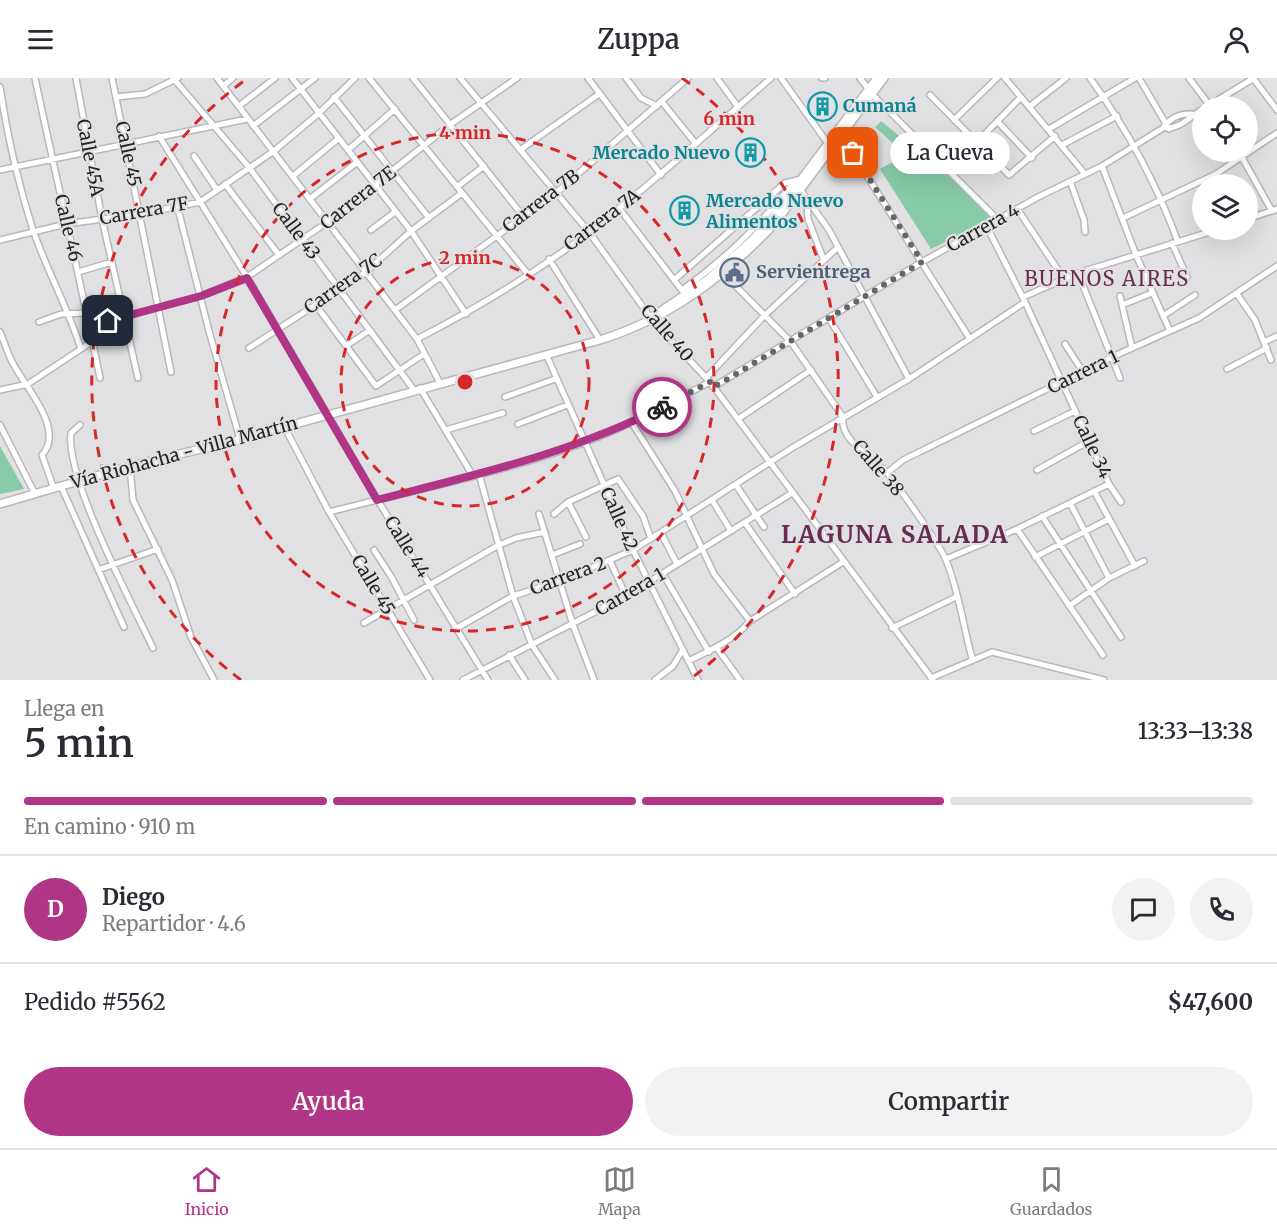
<!DOCTYPE html>
<html lang="es">
<meta charset="utf-8">
<style>
:root{--surface:#fff;--page:#f2f2f3;--text:#2b2b33;--muted:#7c7c81;--line:#e1e1e2;--accent:#b13587}
body{margin:0;font-family:Merriweather,serif;background:var(--page);color:var(--text);height:100vh;display:flex;flex-direction:column;font-size:22px;white-space:nowrap}
*{box-sizing:border-box;margin:0}
p{font-size:20px;color:var(--muted)}
.icon{flex:none;width:33px;height:33px;fill:none;stroke:currentColor;stroke-width:2;stroke-linecap:round;stroke-linejoin:round}
.map{position:relative;height:602px;overflow:hidden}
.sheet{display:flex;flex-direction:column;background:var(--surface);flex:1}
.sheet>*{flex:none}
.buttons{position:absolute;left:1192px;top:18px;display:grid;gap:12px}
.buttons a{display:grid;place-items:center;width:66px;height:66px;border-radius:50%;background:var(--surface);box-shadow:0 6px 24px #0002;font-size:30px}
.pin{position:absolute;display:grid;place-items:center;width:51px;height:51px;color:#fff;margin:-26px;border-radius:12px;box-shadow:0 3px 9px #0006}
.courier{position:absolute;display:grid;place-items:center;width:60px;height:60px;margin:-30px;border:4px solid #b13587;border-radius:50%;background:#fff;color:#222;box-shadow:0 2px 8px #0007}
.bubble{position:absolute;height:42px;border-radius:21px;background:var(--surface);box-shadow:0 6px 24px #0002;font-size:20px;font-weight:600;line-height:42px;text-align:center}
.headline em{font-style:normal;font-weight:600}
.headline div{display:flex;flex-direction:column-reverse}
.headline{display:flex;align-items:center;justify-content:space-between;height:102px;padding:0 24px}
h1{font-size:39px;font-weight:600;line-height:45px}
.bar{display:grid;grid-template-columns:repeat(4,1fr);gap:9px 6px;align-content:center;height:72px;padding:0 24px}
.bar i{height:8px;border-radius:4px;background:var(--line)}
.bar .on{background:var(--accent)}
.bar p{grid-column:span 4}
.line{display:flex;align-items:center;gap:15px;padding:0 24px;border-top:2px solid var(--line)}
.line div{flex:1}
.round{display:grid;place-items:center;flex:none;width:63px;height:63px;border-radius:32px;background:var(--page)}
.primary-button{display:flex;gap:12px;margin-top:auto;padding:12px 24px}
.primary-button a{flex:1;height:69px;border-radius:36px;background:var(--accent);color:#fff;font-size:24px;font-weight:600;line-height:69px;text-align:center}
.primary-button a+a{background:var(--page);color:var(--text)}
header{display:flex;justify-content:space-between;align-items:center;height:78px;padding:0 24px;background:var(--surface);font-size:27px;font-weight:600}
.dock{display:flex;justify-content:space-around;align-items:center;height:84px;border-top:2px solid var(--line);background:var(--surface);font-size:16px;color:var(--muted)}
.dock a{display:grid;justify-items:center;gap:3px}
.dock .on{color:var(--accent)}
.map>svg:first-child{display:block}
.green{fill:#87cba8}
.lines{fill:none;stroke-linecap:round;stroke-linejoin:round}
.minor-casing{stroke:#b8b8bc;stroke-width:8}
.major-casing{stroke:#b8b8bc;stroke-width:10}
.minor{stroke:#fff;stroke-width:5}
.major{stroke:#fff;stroke-width:7}
.done{stroke:#666668;stroke-width:6;stroke-dasharray:0 10.8}
.route{stroke:#b13587;stroke-width:8}
.ring{fill:none;stroke:#d62828;stroke-width:3;stroke-dasharray:10 8}
.labels{text-anchor:middle;stroke-width:4.5;stroke-linejoin:round;paint-order:stroke}
.culture-label{font-size:18px;font-weight:bold;fill:#0d838f;stroke:#e1e1e4;text-anchor:start}
.street-label{font-size:18px;fill:#242425;stroke:#e1e1e4}
.service-label{font-size:18px;font-weight:bold;fill:#4e5e75;stroke:#e1e1e4;text-anchor:start}
.neighbourhood-label{font-size:20px;letter-spacing:1.5px;fill:#6a2d52;stroke:#e1e1e4}
.district-label{font-size:24px;font-weight:bold;letter-spacing:1.5px;fill:#6a2d52;stroke:#e1e1e4}
.centre{fill:#d62828;stroke:#e1e1e4;stroke-width:3}
.ring-label{font-size:18px;text-anchor:middle;font-weight:bold;fill:#d62828;stroke:#e1e1e4;stroke-width:4.5;stroke-linejoin:round;paint-order:stroke}
</style>
<header><svg class="icon" aria-label="menu" viewBox="0 0 24 24"><path d="M4 6h16M4 12h16M4 18h16"/></svg>Zuppa<svg class="icon" aria-label="person" viewBox="0 0 24 24"><circle cx="12" cy="8" r="4"/><path d="M4 21q1-7 8-7t8 7"/></svg></header>
<div class="map">
<svg width="1277" height="602" viewBox="0 0 1277 602">
<rect width="100%" height="100%" fill="#e1e1e4"/>
<path class="green" d="M881 43 973 118 993 141 931 171 880 91 906 77 875 49Z
M0 368 24 411 0 416Z"/>
<g class="lines">
<defs>
<path id="minor" d="M35 0C56 100 80 200 100 300
M76 0 102 141 138 300
M112 0 171 294
M173 0 248 88 414 312
M217 0 417 261 440 305
M292 0 411 153 466 236
M369 0 527 195
M413 0 523 138
M460 0 589 154 653 243 710 304 933 602
M588 0 661 97
M626 0 641 20 657 28
M717 0 738 29
M781 0 829 67
M822 0H825
M860 0 872 16 999 143
M1005 0 1085 96
M1090 0C1127 51 1156 104 1178 164
M1139 0 1169 51
M1189 0 1210 28
M1253 0 1277 32
M223 8 233 0
M0 9C7 57 18 105 33 152 47 193 68 230 81 271
M930 17 1009 97 1055 58
M116 19 145 16 178 0
M334 19 429 140
M662 24 696 66
M239 28 275 0
M1208 28 1254 0
M1029 29 1066 0
M954 42 997 0
M997 43 1032 80
M253 48 315 0
M1167 50C1182 50 1191 37 1203 31
M1049 51 1135 0
M841 57 970 261
M159 58 247 199 377 421 488 602
M976 65 1021 19
M1062 67 1117 38
M348 72 395 31
M520 72 599 16
M1239 74 1272 133
M194 78 217 112
M1102 88 1136 177 1170 253
M0 92 247 41
M293 98 338 61
M1070 103 1084 142 1085 154
M225 106 279 177
M457 109 484 88
M800 111 829 152 909 301
M311 120 356 85
M807 123 808 141 823 180
M177 127 210 257 240 361
M619 130 684 215
M1018 132 1064 201
M1123 140 1216 96 1277 55
M1248 141 1277 131
M987 149 1025 224 1109 406 1121 424
M371 152 395 134
M0 162 66 146 140 136 200 124 274 73 318 36 355 0
M1172 165 1187 199
M549 181 600 262
M78 194 112 184
M723 195 791 264 843 339C839 362 873 380 887 395 898 408 940 467 946 482 959 513 963 548 972 580
M1078 195 1120 300
M674 202 785 105 801 101
M682 212C726 181 761 146 794 104
M1237 216 1255 242 1271 282
M1120 218 1132 270
M1023 219 1078 195 1216 152
M315 226 376 308 424 276
M1122 227 1152 215
M395 232 556 115 688 0
M1163 238 1195 217
M830 242 877 319
M39 244 61 236 88 235
M91 247 201 218 247 199 329 143 451 46 517 0
M0 254C5 265 8 278 15 289 27 311 65 352 42 377L54 411
M417 261C477 230 537 194 591 153 653 105 711 52 771 0
M1264 264 1277 258
M1065 266 1083 294
M346 268 370 252
M249 270 366 194 411 153 462 115
M546 276 633 472 698 602
M1227 291 1267 270
M706 300 764 238 838 169
M713 309 922 184 1038 119 1102 88 1163 50C1170 40 1179 35 1192 36
M420 310 473 398
M0 312 28 306 93 263
M505 319 555 301
M738 341 811 292
M632 345 675 413 714 496 750 543
M518 346 567 327
M0 347 35 416
M80 347 71 355C65 399 132 526 153 570
M284 348 329 434 430 602
M446 352 503 335
M1034 353 1075 333
M130 388 133 422 172 502 191 559 214 602
M1037 392 1089 363
M887 395 903 382 1112 279 1199 240 1277 188
M479 396 513 518 532 567 555 602
M736 407 764 449
M61 408 124 549
M1094 413 1135 488
M712 422 731 453
M568 424 586 459
M1070 425 1109 500
M329 434C414 412 503 395 586 364 629 348 669 325 710 304
M539 436 573 547 594 602
M554 436 568 424 618 401 643 438 651 461
M1042 438 1121 559
M745 445 795 516
M1017 451 1103 577
M661 455 677 486
M374 472 392 500 414 542
M552 477 580 466
M1035 479 1109 441
M946 481 1017 451 1109 406
M610 483 626 518
M98 492 158 471
M663 496 709 574
M1069 528 1109 500 1144 483
M364 545 497 468 516 460 545 454
M457 550 513 518 560 503 633 472 792 370 909 301 1025 224
M892 550 956 519
M717 570 740 602
M509 577 525 602
M688 583C711 572 733 563 750 543L843 484
M931 600 992 574 1104 602
M463 602 626 518 792 415
M655 602 673 588 682 573"/>
<path id="major" d="M646 243 707 202 752 162 773 139 877 0
M0 426 130 388 230 364 600 262C670 240 726 198 776 144L884 0"/>
</defs>
<use href="#minor" class="minor-casing"/>
<use href="#major" class="major-casing"/>
<use href="#minor" class="minor"/>
<use href="#major" class="major"/>
</g>
<g class="lines">
<path class="done" d="M662 329 710 304 713 309 721 305 922 184 853 75"/>
<path class="route" d="M108 243 201 218 247 200 377 422C474 397 573 375 662 329"/>
</g>
<g class="ring">
<circle cx="465" cy="304" r="124"/>
<circle cx="465" cy="304" r="249"/>
<path d="M241 602A373 373 0 0 1 248 0M682 0A373 373 0 0 1 689 602"/>
</g>
<defs>
<symbol id="building-ring" viewBox="-11 -11 22 22"><circle r="9.5" fill="#e1e1e4" stroke="#0f9aa8" stroke-width="1.5"/><path d="M-4-6H4V6H1V3H-1V6H-4ZM-2.5-4.3h1.7v1.8h-1.7ZM.8-4.3h1.7v1.8H.8ZM-2.5-1h1.7V.8h-1.7ZM.8-1h1.7V.8H.8Z" fill="#0f9aa8"/></symbol>
<symbol id="civic-ring" viewBox="-11 -11 22 22"><circle r="9.5" fill="#e1e1e4" stroke="#5c6f8a" stroke-width="1.5"/><path d="M-.6-6.5H3V-4.5H.6V-3L4-1V1h2V6H-6V1h2V-1L-.6-3ZM-1.2 2.5V6h2.4V2.5Z" fill="#5c6f8a"/></symbol>
</defs>
<g fill-rule="evenodd">
<use href="#building-ring" x="806" y="12" width="33" height="33"/>
<use href="#building-ring" x="734" y="58" width="33" height="33"/>
<use href="#building-ring" x="668" y="116" width="33" height="33"/>
<use href="#civic-ring" x="718" y="178" width="33" height="33"/>
</g>
<g class="labels">
<g class="culture-label">
<text x="843" y="34">Cumaná</text>
<text x="730" y="81" text-anchor="end">Mercado Nuevo</text>
<text x="706" y="129">Mercado Nuevo<tspan x="706" dy="21">Alimentos</tspan></text>
</g>
<g class="street-label">
<text transform="translate(128 76) rotate(78)" y="6">Calle 45</text>
<text transform="translate(90 80) rotate(79)" y="6">Calle 45A</text>
<text transform="translate(358 120) rotate(-38)" y="6">Carrera 7E</text>
<text transform="translate(541 123) rotate(-37)" y="6">Carrera 7B</text>
<text transform="translate(144 133) rotate(-10)" y="6">Carrera 7F</text>
<text transform="translate(602 142) rotate(-37)" y="6">Carrera 7A</text>
<text transform="translate(68 150) rotate(77)" y="6">Calle 46</text>
<text transform="translate(983 150) rotate(-29)" y="6">Carrera 4</text>
<text transform="translate(296 153) rotate(53)" y="6">Calle 43</text>
<text transform="translate(343 206) rotate(-35)" y="6">Carrera 7C</text>
<text transform="translate(667 255) rotate(49)" y="6">Calle 40</text>
<text transform="translate(1083 294) rotate(-26)" y="6">Carrera 1</text>
<text transform="translate(1092 369) rotate(65)" y="6">Calle 34</text>
<text transform="translate(184 375) rotate(-15)" y="6">Vía Riohacha - Villa Martín</text>
<text transform="translate(878 390) rotate(49)" y="6">Calle 38</text>
<text transform="translate(619 441) rotate(66)" y="6">Calle 42</text>
<text transform="translate(407 469) rotate(58)" y="6">Calle 44</text>
<text transform="translate(568 498) rotate(-20)" y="6">Carrera 2</text>
<text transform="translate(373 507) rotate(59)" y="6">Calle 45</text>
<text transform="translate(630 514) rotate(-30)" y="6">Carrera 1</text>
</g>
<g class="service-label">
<text x="756" y="200">Servientrega</text>
</g>
<g class="neighbourhood-label">
<text x="1107" y="208">BUENOS AIRES</text>
</g>
<g class="district-label">
<text x="895" y="465">LAGUNA SALADA</text>
</g>
</g>
<circle cx="465" cy="304" r="9" class="centre"/>
<g class="ring-label">
<text x="729" y="47">6 min</text>
<text x="465" y="61">4 min</text>
<text x="465" y="186">2 min</text>
</g>
</svg>
<div class="buttons">
<a><svg class="icon" aria-label="locate" viewBox="0 0 24 24"><circle cx="12" cy="12" r="6"/><path d="M12 2v4M12 18v4M2 12h4M18 12h4"/></svg></a>
<a><svg class="icon" aria-label="layers" viewBox="0 0 24 24"><path d="M12 4l9 5-9 5-9-5zM3 14l9 5 9-5"/></svg></a>
</div>
<div class="pin" style="left:853px;top:75px;background:#ea580c"><svg class="icon" aria-label="bag" viewBox="0 0 24 24"><path d="M5 8h14l-1 12H6zM9 8a3 3 0 0 1 6 0"/></svg></div>
<div class="pin" style="left:108px;top:243px;background:#1f2937"><svg class="icon" aria-label="home" viewBox="0 0 24 24"><path d="M3 11l9-7 9 7M6 9v11h12V9"/></svg></div>
<div class="courier" style="left:662px;top:329px"><svg class="icon" aria-label="bike" viewBox="0 0 24 24"><circle cx="6" cy="16" r="4"/><circle cx="18" cy="16" r="4"/><path d="M6 16l4-8h5l3 8M10 8l3 8H6M13 5h3"/></svg></div>
<div class="bubble" style="left:890px;top:54px;width:120px">La Cueva</div>
</div>
<section class="sheet">
<div class="headline"><div><h1>5 min</h1><p>Llega en</p></div><em>13:33–13:38</em></div>
<div class="bar"><i class="on"></i><i class="on"></i><i class="on"></i><i></i><p>En camino · 910 m</p></div>
<div class="line" style="height:108px"><b class="round" style="background:var(--accent);color:#fff">D</b><div><b>Diego</b><p>Repartidor · 4.6</p></div><a class="round"><svg class="icon" aria-label="chat" viewBox="0 0 24 24"><path d="M4 5h16v11H9l-5 4z"/></svg></a><a class="round"><svg class="icon" aria-label="phone" viewBox="0 0 24 24"><path d="M5 4h4l2 5-3 2q2 4 5 5l2-3 5 2v4C11 20 4 13 5 4z"/></svg></a></div>
<div class="line" style="height:78px"><div>Pedido #5562</div><b>$47,600</b></div>
<div class="primary-button"><a>Ayuda</a><a>Compartir</a></div>
</section>
<nav class="dock">
<a class="on"><svg class="icon" aria-label="home" viewBox="0 0 24 24"><path d="M3 11l9-7 9 7M6 9v11h12V9"/></svg>Inicio</a>
<a><svg class="icon" aria-label="map" viewBox="0 0 24 24"><path d="M3 6l6-2 6 2 6-2v14l-6 2-6-2-6 2zM9 4v14M15 6v14"/></svg>Mapa</a>
<a><svg class="icon" aria-label="saved" viewBox="0 0 24 24"><path d="M7 4h10v16l-5-4-5 4z"/></svg>Guardados</a>
</nav>
